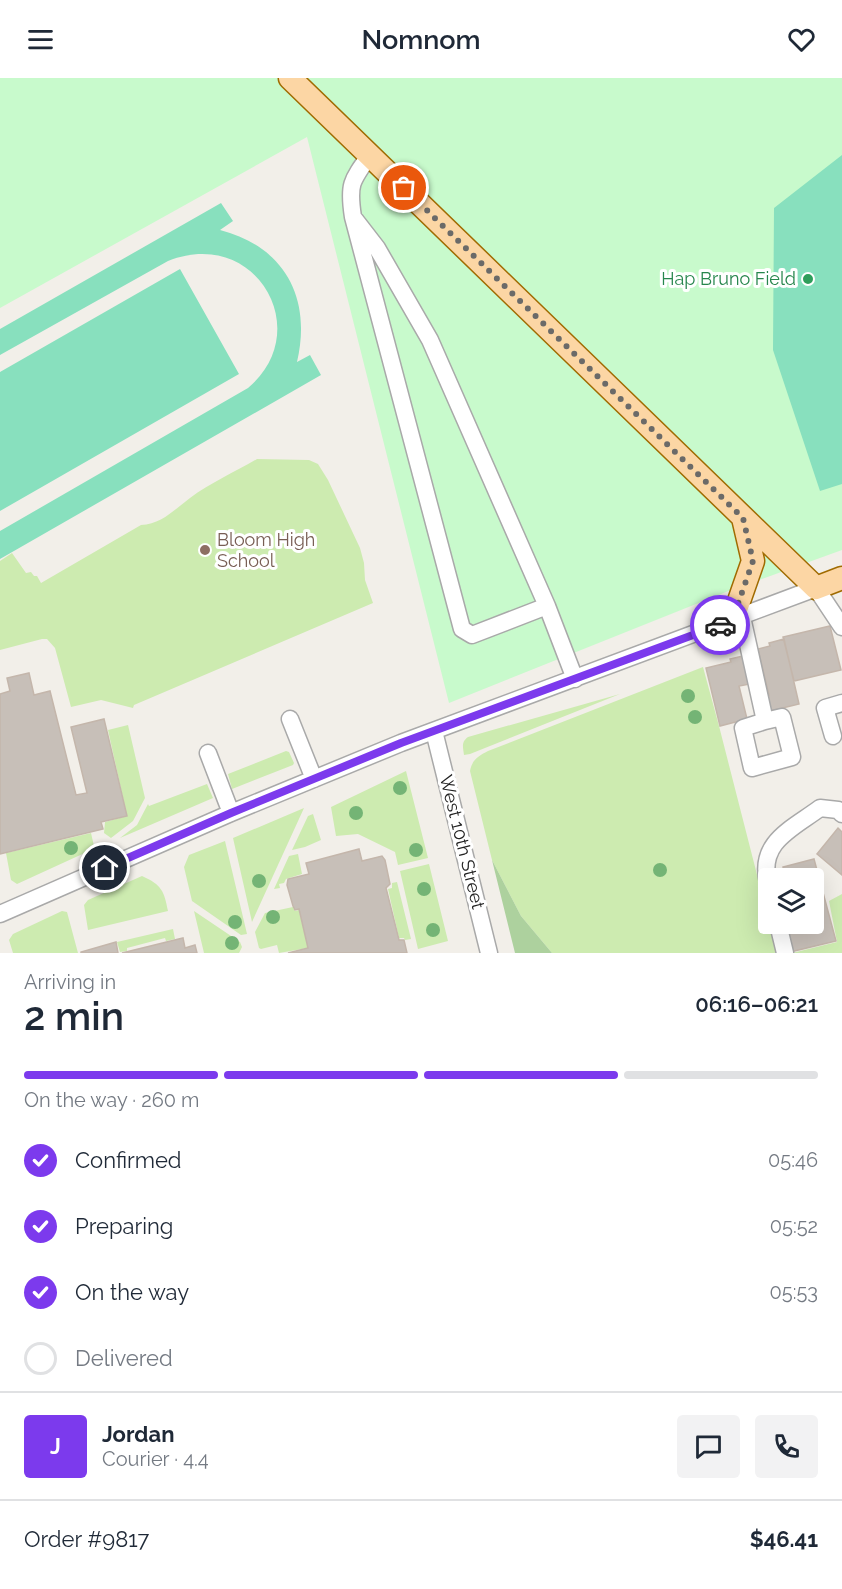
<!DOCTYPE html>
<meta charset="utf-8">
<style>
:root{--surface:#fff;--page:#f2f2f3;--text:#1f2937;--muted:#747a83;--line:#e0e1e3;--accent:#7c3aed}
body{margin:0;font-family:Raleway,sans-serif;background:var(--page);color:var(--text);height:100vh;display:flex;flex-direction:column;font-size:22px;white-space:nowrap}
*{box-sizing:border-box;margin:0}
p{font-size:20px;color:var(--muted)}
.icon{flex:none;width:33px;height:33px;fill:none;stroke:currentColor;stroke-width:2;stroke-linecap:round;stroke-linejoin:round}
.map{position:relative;height:875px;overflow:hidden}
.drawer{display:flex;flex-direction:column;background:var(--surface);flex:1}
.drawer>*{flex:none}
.controls{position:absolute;left:758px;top:790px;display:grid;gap:12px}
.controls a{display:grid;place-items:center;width:66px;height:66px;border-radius:6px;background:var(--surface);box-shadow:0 6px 24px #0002;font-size:30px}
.pin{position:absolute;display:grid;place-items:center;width:51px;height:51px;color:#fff;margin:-26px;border:3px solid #fff;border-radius:50%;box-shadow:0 2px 6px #0007}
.courier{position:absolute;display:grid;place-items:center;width:60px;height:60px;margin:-30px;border:4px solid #7c3aed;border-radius:50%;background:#fff;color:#222;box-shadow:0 2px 8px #0007}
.summary em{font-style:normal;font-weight:600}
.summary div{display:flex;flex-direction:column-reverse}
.summary{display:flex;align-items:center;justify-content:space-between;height:102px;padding:0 24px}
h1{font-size:39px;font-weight:600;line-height:45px}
.bar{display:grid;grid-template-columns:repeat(4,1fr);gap:9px 6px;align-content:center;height:72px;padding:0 24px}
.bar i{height:8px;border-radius:4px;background:var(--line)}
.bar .selected{background:var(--accent)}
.bar p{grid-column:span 4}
.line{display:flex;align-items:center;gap:15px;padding:0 24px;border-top:2px solid var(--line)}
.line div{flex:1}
.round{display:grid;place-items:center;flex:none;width:63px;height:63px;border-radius:6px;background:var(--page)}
ol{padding:0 24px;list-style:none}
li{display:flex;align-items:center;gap:18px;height:66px}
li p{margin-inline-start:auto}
li .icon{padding:6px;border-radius:50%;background:var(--accent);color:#fff;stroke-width:4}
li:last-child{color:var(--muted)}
li i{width:33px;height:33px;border:3px solid var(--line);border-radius:50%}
header{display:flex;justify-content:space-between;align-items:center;height:78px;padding:0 24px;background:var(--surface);font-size:27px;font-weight:600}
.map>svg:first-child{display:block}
.grass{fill:#cdebb0}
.forest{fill:#add19e}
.park{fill:#c8facc}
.pitch{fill:#88e0be}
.building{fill:#c7bfb8;stroke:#c4b6ab;stroke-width:1.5}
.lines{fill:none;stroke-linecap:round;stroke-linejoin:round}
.minor-casing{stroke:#a9a9a9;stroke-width:19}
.major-casing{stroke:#a06b00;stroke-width:25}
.minor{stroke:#fff;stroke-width:16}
.major{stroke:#fcd6a4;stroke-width:22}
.tree{fill:#74b475}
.done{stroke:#6b6a68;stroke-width:6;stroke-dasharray:0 10.8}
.route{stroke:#7c3aed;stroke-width:8}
.leisure-dot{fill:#2e9e5b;stroke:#fff;stroke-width:2}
.education-dot{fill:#8d6e63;stroke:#fff;stroke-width:2}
.labels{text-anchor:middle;stroke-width:6;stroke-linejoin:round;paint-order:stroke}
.leisure-label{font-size:18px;fill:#27864d;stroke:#fff;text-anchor:end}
.education-label{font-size:18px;fill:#785e54;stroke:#fff;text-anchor:start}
.street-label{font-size:18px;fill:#222;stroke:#fff}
</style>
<header><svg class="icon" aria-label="menu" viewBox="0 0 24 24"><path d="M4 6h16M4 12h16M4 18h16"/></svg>Nomnom<svg class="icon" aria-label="heart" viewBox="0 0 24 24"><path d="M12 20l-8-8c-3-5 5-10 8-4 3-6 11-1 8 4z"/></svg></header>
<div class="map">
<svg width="842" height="875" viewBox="0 0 842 875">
<rect width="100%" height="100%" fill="#f2efe9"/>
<path class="grass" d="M257 381 309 382 318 386 328 402 360 470 364 485 365 502 373 525 134 627 133 630 101 622 71 629 55 570 47 561H42L0 572V483L12 475 26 495 31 494 34 498H37L41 505 141 447C162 446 175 431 190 420 210 405 235 394 257 381Z
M703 589 719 648 777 875H552L521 838 492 782 470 693C472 682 478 678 488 673Z
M620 616 470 676 464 677C463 669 461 664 468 659Z
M128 647 145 720 133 743 111 760 104 755 105 744 127 738 108 652Z
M286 673 289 674 294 685 293 687 232 711 228 696Z
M406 693 428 780 398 787 395 774 358 756 336 758 331 729Z
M207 706 213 720 120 760 137 747 148 726 149 728Z
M304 730 252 844 233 760Z
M313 736 321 762 305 769 292 772 308 738Z
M91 755 94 768 89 773 17 806 11 802 6 775Z
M225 763 247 856 241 857 192 823 184 789 189 777Z
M298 776 302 796 286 801 284 805 279 806 280 810 274 811 289 778Z
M429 786 448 863 418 871 400 793Z
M142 798C162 807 164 813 168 833L88 852 84 827 88 822Z
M397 804 411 861 405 862 404 860H399L388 811 392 810V805Z
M842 816V875H792L837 864 829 823Z
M293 829 295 833 299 832 308 870 279 875 277 867 261 871 259 870 255 854 265 835Z
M62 833 67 834 78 875H13L9 862 13 856Z
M194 833 240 864 242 869 239 875H204Z
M173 851 175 861 166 863 165 860 127 870V873L120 874 117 864Z"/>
<path class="forest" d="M492 782 521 838 552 875H515Z"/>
<path class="park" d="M0 0H842V472L726 514 449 625 307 59 0 230Z"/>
<path class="pitch" d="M842 77V406L820 413 773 272 774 130Z
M221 125 233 143 220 152C285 169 312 220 297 284L310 277 321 297 0 481V453L248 310C316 253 256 148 168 183L0 277V251Z
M180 191 239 296 0 433V294Z"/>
<path class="building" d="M830 548 841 592 794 603 783 559Z
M784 561 799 626 770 633 767 618 769 617 758 571 770 568 769 565Z
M743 578 750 606 739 608 747 641 720 648 706 590 731 584 730 581Z
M29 595 34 617 50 613 76 717 87 715 71 649 104 641 127 738 101 744 103 751 0 776V616L10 613 7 600Z
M838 750 842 754V797L817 776Z
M359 771 362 783 382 778 385 782 390 806 386 810 399 862H404L407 875H288L308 870 299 831 295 832 293 828 287 807 288 801 309 796 306 785Z
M814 781 836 863 790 874 784 848 813 846V801H786L783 789Z
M183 860 185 870 195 867 197 875H122Z
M116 864 118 875H81V874Z"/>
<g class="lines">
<defs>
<path id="minor" d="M353 139C348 107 351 103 370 77
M547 528 472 557 462 551 353 139 377 170 430 262 547 528 575 601
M742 539 765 643 782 639 792 679 752 690 743 650 765 643
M290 641 314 701
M434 653 489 875
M833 658 825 630 842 625
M208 675 231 735
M768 805C758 764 792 751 820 730L838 732 842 736
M0 836 231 735 401 665 816 510 842 549
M778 846 785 875"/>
<path id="major" d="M290 0 816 510 842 500
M732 543 753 483 743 440"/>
</defs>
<use href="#minor" class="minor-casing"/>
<use href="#major" class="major-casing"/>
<use href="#minor" class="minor"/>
<use href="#major" class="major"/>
</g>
<g class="tree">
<circle cx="688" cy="618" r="7"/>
<circle cx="695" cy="639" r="7"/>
<circle cx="400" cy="710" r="7"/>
<circle cx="356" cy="735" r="7"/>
<circle cx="71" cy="770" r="7"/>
<circle cx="416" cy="772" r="7"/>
<circle cx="660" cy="792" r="7"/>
<circle cx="259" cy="803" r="7"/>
<circle cx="424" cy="811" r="7"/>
<circle cx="273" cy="839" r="7"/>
<circle cx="235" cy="844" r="7"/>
<circle cx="433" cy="852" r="7"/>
<circle cx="232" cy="865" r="7"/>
</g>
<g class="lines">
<path class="done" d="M404 110 743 440 753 483 732 543 720 547"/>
<path class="route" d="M105 790 231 735 401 665 720 547"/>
</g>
<circle class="leisure-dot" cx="808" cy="201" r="6"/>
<circle class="education-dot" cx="205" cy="472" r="6"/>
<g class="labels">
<g class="leisure-label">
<text x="796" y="207">Hap Bruno Field</text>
</g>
<g class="education-label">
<text x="217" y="468">Bloom High<tspan x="217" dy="21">School</tspan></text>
</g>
<g class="street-label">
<text transform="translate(462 764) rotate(76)" y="6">West 10th Street</text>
</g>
</g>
</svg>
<div class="controls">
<a><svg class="icon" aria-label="layers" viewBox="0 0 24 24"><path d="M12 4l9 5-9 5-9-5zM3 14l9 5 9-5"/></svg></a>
</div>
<div class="pin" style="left:404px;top:110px;background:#ea580c"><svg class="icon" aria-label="bag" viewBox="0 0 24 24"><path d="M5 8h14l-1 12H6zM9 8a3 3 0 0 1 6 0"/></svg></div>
<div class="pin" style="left:105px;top:790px;background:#1f2937"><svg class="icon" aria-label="home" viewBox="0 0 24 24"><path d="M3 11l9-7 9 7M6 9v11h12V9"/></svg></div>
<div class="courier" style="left:720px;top:547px"><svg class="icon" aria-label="car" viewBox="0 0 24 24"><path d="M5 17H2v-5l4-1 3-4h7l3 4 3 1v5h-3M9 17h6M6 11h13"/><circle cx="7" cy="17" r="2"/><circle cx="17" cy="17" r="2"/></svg></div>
</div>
<section class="drawer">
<div class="summary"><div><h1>2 min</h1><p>Arriving in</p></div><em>06:16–06:21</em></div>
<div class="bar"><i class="selected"></i><i class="selected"></i><i class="selected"></i><i></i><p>On the way · 260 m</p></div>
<ol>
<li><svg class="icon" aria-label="check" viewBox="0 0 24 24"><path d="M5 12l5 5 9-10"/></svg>Confirmed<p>05:46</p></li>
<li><svg class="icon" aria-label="check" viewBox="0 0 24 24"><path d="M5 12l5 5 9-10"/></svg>Preparing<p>05:52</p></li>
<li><svg class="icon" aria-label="check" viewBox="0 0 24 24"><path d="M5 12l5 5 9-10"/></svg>On the way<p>05:53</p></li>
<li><i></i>Delivered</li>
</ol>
<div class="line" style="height:108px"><b class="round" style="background:var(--accent);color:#fff">J</b><div><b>Jordan</b><p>Courier · 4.4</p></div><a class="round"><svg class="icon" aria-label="chat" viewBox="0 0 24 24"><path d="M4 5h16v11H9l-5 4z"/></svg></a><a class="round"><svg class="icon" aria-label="phone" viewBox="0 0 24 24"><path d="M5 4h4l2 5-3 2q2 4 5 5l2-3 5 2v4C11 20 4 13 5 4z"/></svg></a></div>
<div class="line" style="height:78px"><div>Order #9817</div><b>$46.41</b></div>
</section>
